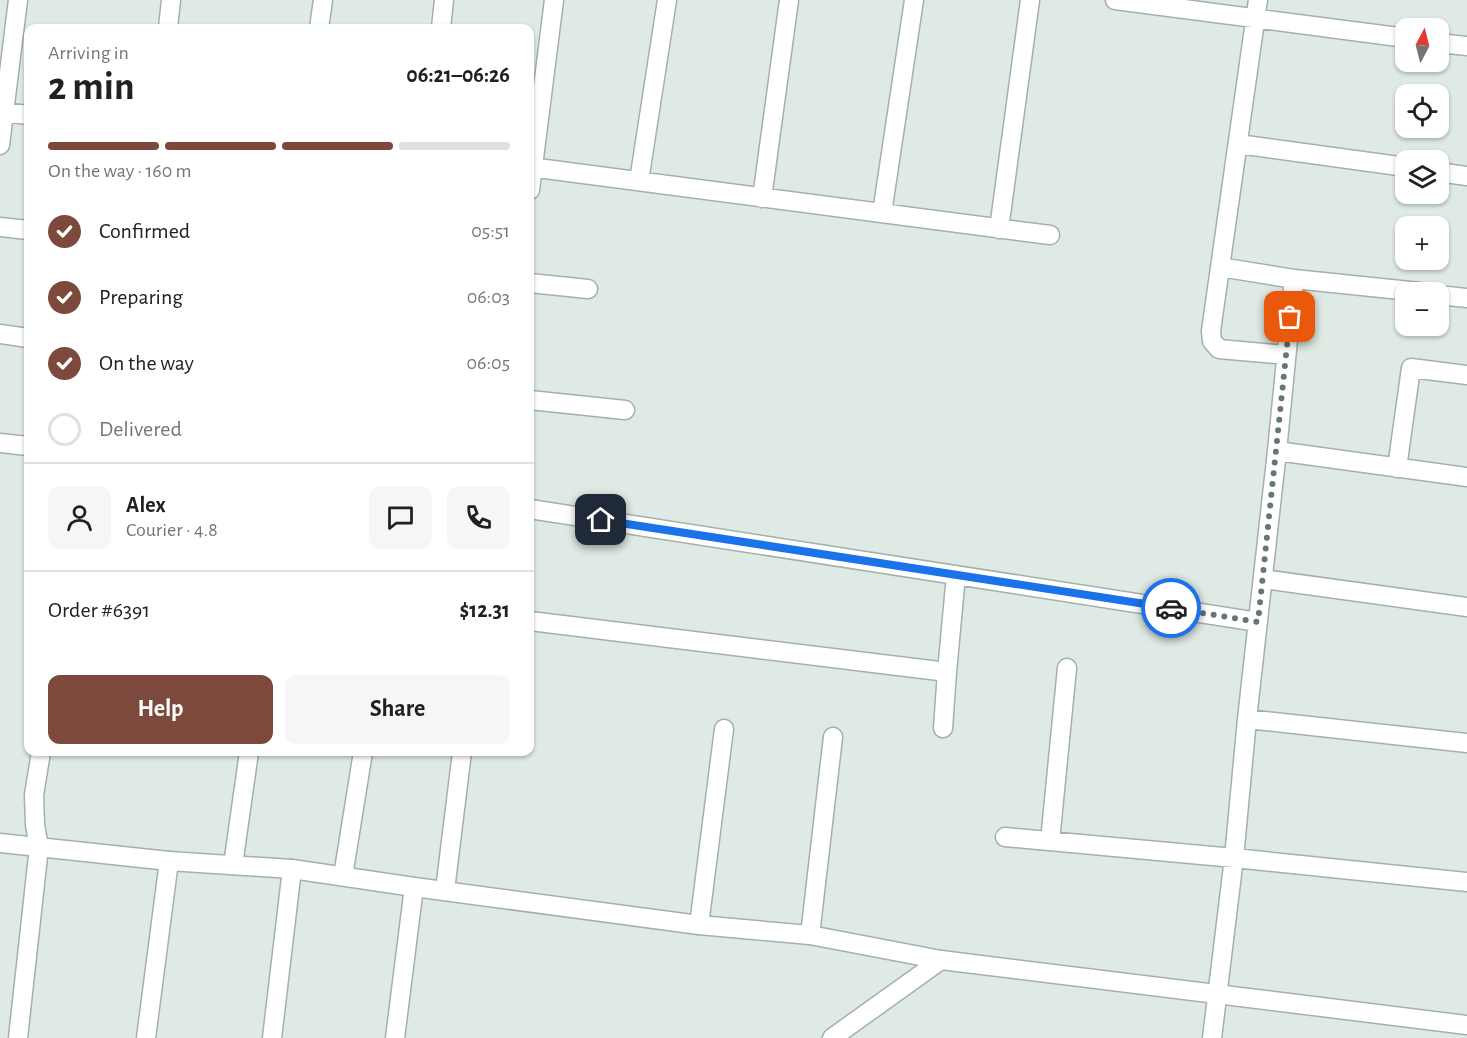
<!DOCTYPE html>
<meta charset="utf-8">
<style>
:root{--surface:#fff;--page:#f6f6f6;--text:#202124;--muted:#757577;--line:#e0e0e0;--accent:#7c493c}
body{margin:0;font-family:"Alegreya Sans",sans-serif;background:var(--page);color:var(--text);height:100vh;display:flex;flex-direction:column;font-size:22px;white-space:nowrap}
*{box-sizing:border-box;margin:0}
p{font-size:20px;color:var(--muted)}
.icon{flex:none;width:33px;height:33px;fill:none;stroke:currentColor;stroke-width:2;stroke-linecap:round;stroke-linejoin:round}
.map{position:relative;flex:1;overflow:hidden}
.side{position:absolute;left:24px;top:24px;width:510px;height:732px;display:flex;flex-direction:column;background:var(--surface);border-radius:12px;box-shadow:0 2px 4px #0004}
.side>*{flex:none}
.needle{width:39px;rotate:7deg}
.controls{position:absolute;left:1395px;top:18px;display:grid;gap:12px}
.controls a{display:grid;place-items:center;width:54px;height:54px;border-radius:12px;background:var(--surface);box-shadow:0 2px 4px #0004;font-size:30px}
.pin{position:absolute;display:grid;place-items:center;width:51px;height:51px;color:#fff;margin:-26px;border-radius:12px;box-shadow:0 3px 9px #0006}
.courier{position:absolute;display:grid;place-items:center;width:60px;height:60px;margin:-30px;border:4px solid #1a73e8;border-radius:50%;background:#fff;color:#222;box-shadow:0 2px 8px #0007}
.headline em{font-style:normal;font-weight:600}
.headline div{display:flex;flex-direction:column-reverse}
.headline{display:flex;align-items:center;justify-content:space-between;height:102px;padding:0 24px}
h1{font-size:39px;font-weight:600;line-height:45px}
.bar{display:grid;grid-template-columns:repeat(4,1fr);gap:9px 6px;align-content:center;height:72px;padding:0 24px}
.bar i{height:8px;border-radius:4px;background:var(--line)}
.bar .current{background:var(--accent)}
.bar p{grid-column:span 4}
.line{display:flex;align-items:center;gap:15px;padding:0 24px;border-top:2px solid var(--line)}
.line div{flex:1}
.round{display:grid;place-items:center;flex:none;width:63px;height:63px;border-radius:12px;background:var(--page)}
ol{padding:0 24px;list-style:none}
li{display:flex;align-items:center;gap:18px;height:66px}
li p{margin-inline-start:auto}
li .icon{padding:6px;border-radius:50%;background:var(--accent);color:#fff;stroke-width:4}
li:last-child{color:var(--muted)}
li i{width:33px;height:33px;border:3px solid var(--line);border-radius:50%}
.cta{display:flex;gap:12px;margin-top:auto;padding:12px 24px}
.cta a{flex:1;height:69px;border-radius:12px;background:var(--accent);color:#fff;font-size:24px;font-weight:600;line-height:69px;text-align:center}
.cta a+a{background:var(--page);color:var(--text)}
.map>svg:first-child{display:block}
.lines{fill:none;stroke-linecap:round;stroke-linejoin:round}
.minor-casing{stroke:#a2b1ab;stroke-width:21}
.tertiary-casing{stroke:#a2b1ab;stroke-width:21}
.minor{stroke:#fff;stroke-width:18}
.tertiary{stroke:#fff;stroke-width:18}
.done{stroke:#647770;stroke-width:6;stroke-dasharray:0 10.8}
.route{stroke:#1a73e8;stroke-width:8}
</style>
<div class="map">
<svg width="1467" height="1038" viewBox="0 0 1467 1038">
<rect width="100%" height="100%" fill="#dfeae4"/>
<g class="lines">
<defs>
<path id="minor" d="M1115 0 1406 38
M1258 0 1211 331 1212 341 1219 349 1286 355
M168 28 171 0
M319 28 323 0
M441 28 444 0
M1438 43 1467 46
M4 112 28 115
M1238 144 1406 167
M0 145 18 0
M530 167 1050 235
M1438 172 1467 176
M639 181 667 0
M530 190 554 0
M762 198 789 0
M882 213 914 0
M0 227 28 230
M999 229 1030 0
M1220 267 1294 279 1420 292
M530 283 588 289
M1438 295 1467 298
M0 334 28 338
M530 400 625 410
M0 443 28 446
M1277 451 1467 477
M1397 468 1411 368 1467 375
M530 509 1258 622
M1263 579 1467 607
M530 621 947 672
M1247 719 1467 743
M943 728 947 672 956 575
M1005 837 1234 858 1467 882
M1050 841 1067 668
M233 865 249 752
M343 876 363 752
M445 890 462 752
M699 925 724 729
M810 935 833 737
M18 1038 39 847 35 825 34 795 41 752
M146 1038 169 861
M272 1038 292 869
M395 1038 414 887
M832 1038 941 960
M1212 1038 1234 858 1247 719 1277 451 1294 279"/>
<path id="tertiary" d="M0 843 169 861 292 869 414 887 699 925 810 935 941 960 1467 1025"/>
</defs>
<use href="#minor" class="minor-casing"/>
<use href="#tertiary" class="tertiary-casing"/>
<use href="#minor" class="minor"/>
<use href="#tertiary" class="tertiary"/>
</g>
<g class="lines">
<path class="done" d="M1171 608 1258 622 1290 317"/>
<path class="route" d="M601 520 1171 608"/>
</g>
</svg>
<div class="controls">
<a><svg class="needle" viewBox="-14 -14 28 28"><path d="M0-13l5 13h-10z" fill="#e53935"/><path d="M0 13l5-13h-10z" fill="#757577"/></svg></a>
<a><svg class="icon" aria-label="locate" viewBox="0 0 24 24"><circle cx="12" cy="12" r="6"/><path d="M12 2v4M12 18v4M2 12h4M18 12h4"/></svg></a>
<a><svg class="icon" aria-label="layers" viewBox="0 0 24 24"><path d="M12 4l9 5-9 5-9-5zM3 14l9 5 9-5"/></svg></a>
<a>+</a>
<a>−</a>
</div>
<div class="pin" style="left:1290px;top:317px;background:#ea580c"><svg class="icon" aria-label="bag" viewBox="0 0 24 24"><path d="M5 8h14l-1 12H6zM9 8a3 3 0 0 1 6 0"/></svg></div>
<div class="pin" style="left:601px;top:520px;background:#1f2937"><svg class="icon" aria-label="home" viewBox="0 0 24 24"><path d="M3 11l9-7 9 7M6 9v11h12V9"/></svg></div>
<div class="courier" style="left:1171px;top:608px"><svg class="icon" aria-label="car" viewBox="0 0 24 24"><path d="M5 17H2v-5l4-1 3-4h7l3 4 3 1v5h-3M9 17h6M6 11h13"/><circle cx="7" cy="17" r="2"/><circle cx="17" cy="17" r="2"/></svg></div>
<section class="side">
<div class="headline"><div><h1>2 min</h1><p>Arriving in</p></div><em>06:21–06:26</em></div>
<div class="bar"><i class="current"></i><i class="current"></i><i class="current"></i><i></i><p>On the way · 160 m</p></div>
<ol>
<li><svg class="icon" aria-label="check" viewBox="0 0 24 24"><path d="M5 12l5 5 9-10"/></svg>Confirmed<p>05:51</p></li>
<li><svg class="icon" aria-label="check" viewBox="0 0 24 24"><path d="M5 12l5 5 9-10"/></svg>Preparing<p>06:03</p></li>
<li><svg class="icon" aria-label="check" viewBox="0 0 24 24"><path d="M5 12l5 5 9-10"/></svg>On the way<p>06:05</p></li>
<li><i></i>Delivered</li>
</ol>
<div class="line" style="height:108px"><a class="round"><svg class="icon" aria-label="person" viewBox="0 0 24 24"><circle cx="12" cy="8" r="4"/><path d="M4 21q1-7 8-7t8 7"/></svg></a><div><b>Alex</b><p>Courier · 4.8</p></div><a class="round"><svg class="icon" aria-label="chat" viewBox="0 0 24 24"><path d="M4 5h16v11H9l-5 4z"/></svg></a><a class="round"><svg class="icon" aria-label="phone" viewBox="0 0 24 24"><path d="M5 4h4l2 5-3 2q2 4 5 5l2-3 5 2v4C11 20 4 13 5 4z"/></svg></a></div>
<div class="line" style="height:78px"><div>Order #6391</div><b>$12.31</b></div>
<div class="cta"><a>Help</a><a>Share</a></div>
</section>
</div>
